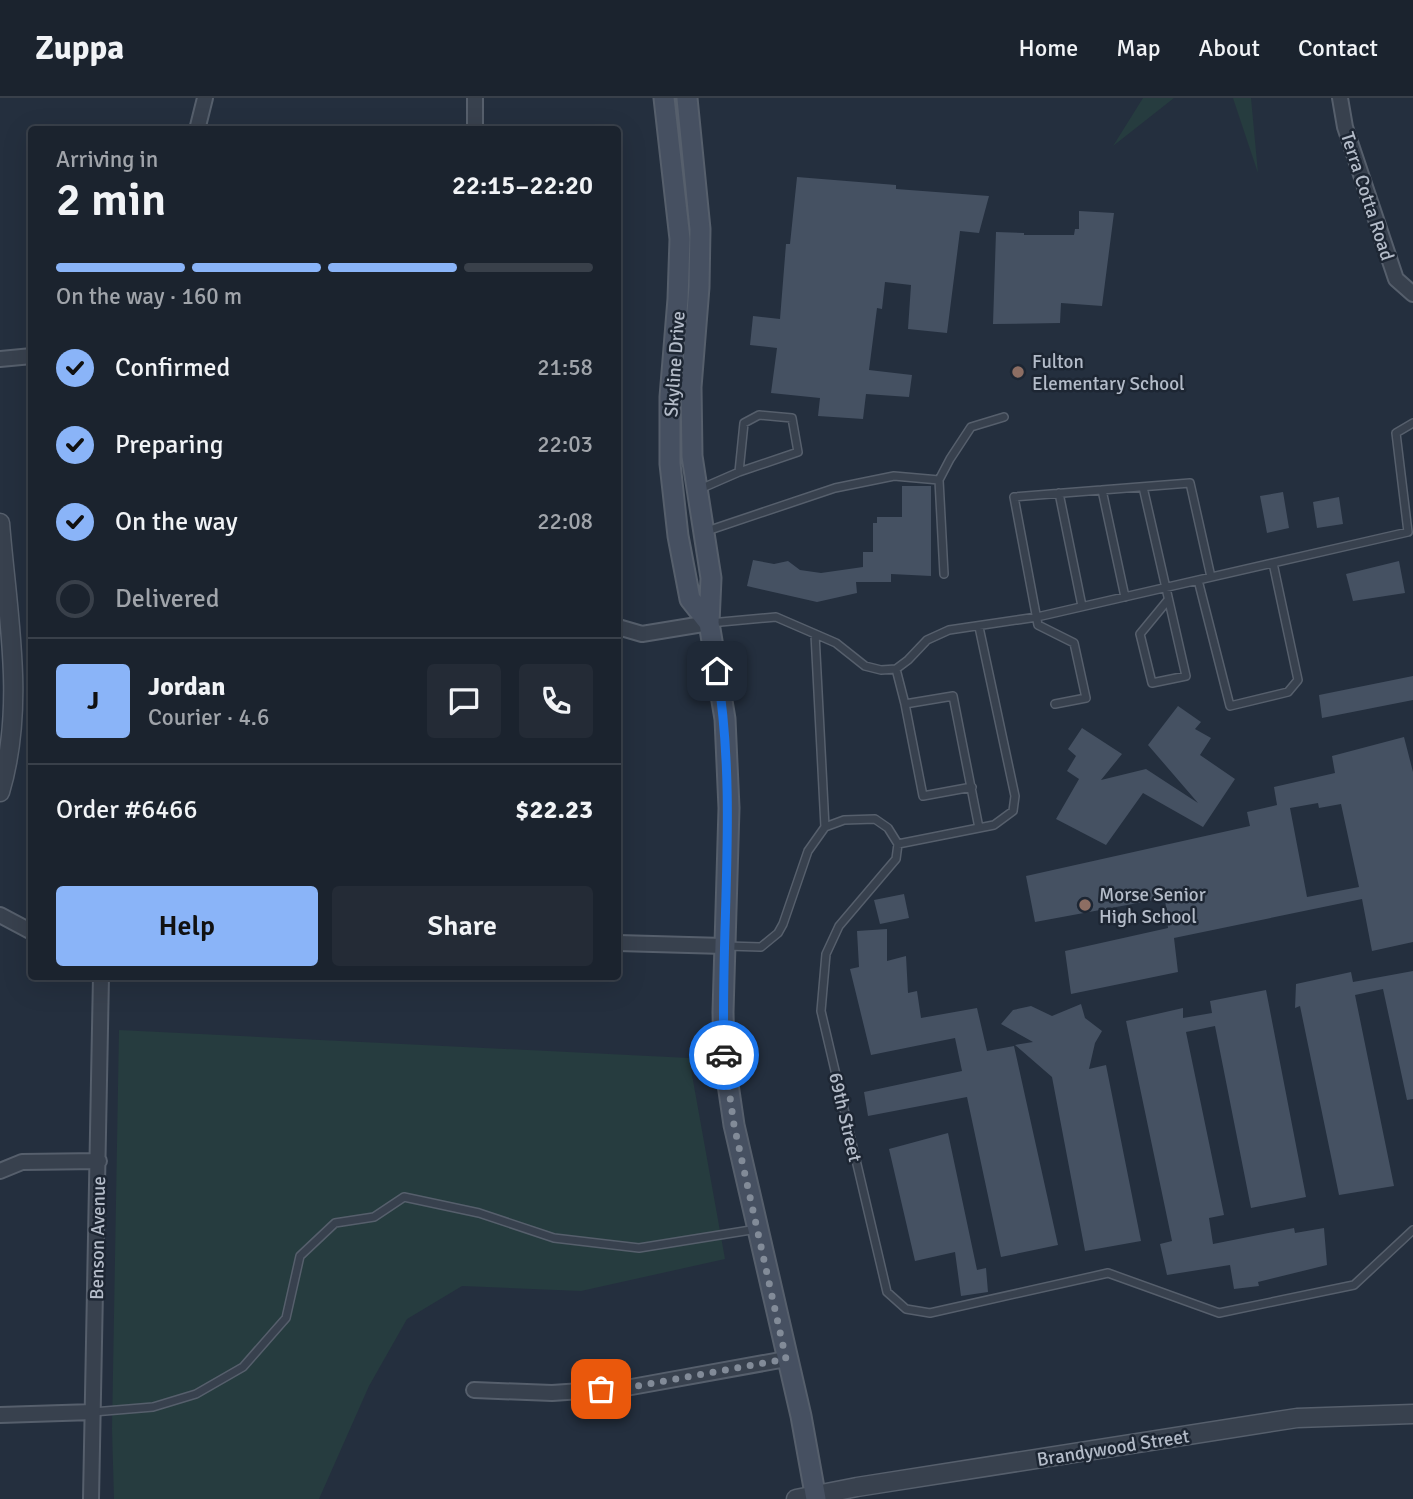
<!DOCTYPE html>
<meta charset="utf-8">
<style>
:root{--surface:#1b232e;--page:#242b36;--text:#f1f3f6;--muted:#a0a4aa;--line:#39404a;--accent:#8ab4f8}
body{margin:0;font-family:Signika,sans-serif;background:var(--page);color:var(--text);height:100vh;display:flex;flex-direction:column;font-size:26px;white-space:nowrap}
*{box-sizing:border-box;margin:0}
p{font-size:23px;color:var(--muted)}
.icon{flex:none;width:38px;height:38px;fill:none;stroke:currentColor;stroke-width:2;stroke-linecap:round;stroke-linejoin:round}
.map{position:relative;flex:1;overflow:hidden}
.side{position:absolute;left:28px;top:28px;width:593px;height:854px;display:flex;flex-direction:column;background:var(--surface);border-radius:7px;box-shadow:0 7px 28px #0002,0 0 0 2px var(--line)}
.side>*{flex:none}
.pin{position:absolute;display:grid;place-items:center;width:60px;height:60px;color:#fff;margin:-30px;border-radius:14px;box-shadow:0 4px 10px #0006}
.courier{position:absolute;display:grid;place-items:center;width:70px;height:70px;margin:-35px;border:5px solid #1a73e8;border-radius:50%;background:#fff;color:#222;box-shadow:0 2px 9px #0007}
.summary em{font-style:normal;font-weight:600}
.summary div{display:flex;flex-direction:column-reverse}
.summary{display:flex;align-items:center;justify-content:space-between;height:119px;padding:0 28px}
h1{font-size:46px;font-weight:600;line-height:52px}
.bar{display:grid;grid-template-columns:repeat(4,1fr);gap:10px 7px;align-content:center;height:84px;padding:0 28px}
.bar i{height:9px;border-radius:5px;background:var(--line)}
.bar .selected{background:var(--accent)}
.bar p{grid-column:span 4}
.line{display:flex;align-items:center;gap:18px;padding:0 28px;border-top:2px solid var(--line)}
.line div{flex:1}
.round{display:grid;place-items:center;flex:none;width:74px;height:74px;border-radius:7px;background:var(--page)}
ol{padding:0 28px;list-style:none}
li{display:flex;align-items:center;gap:21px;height:77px}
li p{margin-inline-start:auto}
li .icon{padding:7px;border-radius:50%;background:var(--accent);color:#111;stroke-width:4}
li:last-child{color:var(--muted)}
li i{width:38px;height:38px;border:4px solid var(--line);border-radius:50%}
.cta{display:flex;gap:14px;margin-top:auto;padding:14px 28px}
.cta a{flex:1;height:80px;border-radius:7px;background:var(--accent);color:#111;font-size:28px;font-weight:600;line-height:80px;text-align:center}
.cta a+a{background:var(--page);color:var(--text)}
header{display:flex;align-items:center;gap:42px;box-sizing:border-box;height:98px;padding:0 35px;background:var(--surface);border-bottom:2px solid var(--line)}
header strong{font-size:33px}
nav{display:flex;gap:38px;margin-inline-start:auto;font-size:24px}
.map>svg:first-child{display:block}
.green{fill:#263c3f}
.building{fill:#455162;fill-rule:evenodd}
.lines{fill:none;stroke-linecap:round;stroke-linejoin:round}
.service-casing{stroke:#565f6c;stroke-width:10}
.minor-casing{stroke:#565f6c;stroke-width:18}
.tertiary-casing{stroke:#565f6c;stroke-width:21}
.secondary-casing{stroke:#565f6c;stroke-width:23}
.service{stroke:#38414e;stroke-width:7}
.minor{stroke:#38414e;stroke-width:14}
.tertiary{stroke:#38414e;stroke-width:18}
.secondary{stroke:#465061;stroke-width:19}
.done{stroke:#828b98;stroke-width:7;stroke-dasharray:0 12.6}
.route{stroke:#1a73e8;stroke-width:9}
.education-dot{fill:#8d6e63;stroke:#1d2633;stroke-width:2.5}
.labels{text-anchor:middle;stroke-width:5;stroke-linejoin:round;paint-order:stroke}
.street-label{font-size:19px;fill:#b4bcc9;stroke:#1d2633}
.poi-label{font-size:19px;fill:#b4bcc9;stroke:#1d2633;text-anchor:start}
</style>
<header>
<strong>Zuppa</strong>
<nav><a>Home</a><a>Map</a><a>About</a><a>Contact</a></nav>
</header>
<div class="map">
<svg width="1413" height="1401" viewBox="0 0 1413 1401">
<rect width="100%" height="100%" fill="#242f3e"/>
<path class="green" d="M1143 0H1174L1113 48Z
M1233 0H1251L1258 75Z
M119 932 689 960 725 1161 581 1193 462 1188 407 1221 369 1288 319 1401H114L112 1331Z"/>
<path class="building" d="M797 79 896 87V91L989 98 979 135 960 133 947 235 908 231 911 187 885 184 882 211 877 210 869 272 912 277 909 299 866 296 863 321 818 318 820 300 771 295 777 250 750 247 753 218 780 221 786 146H790Z
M1079 113 1114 115 1102 208 1061 205 1060 225 993 226 996 134 1024 135V137H1074L1075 131H1079Z
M902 388H931V478L891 476V484H856L857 495 817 504 747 488 753 462 774 466 788 463 800 472 821 475 863 469V454H873V425H877V419H902Z
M1283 394 1289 430 1267 435 1260 398Z
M1339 399 1343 426 1317 430 1313 404Z
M1399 463 1405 495 1353 503 1346 476Z
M1413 578V602L1322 620 1319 597Z
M1178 608 1201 624 1195 631 1211 640 1200 657 1235 681 1203 729 1143 695 1106 747 1056 721 1079 681 1067 673 1076 658 1068 651 1082 630 1122 656 1101 682 1146 671 1198 705 1148 647Z
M1404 639 1413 674V844L1372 853 1362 801 1174 840 1178 874 1071 896 1065 853 1168 830 1165 800 1035 824 1026 778 1250 728 1247 714 1277 707 1274 689 1335 675 1332 658ZM1318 705 1319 710 1341 706 1359 789 1307 799 1290 710Z
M904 796 909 820 880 826 874 802Z
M887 831V863L906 858 908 895 917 893 921 920 977 910 987 953 1014 948 1058 1147 1001 1159 967 999 868 1018 864 994 962 973 955 940 871 957 850 871 859 869 857 833Z
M1413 873V1001L1407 1002 1383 891 1355 897 1394 1088 1339 1097 1300 908 1295 910 1296 886 1351 874 1353 884Z
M1266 892 1306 1099 1251 1110 1215 928 1186 934 1224 1117 1209 1120 1213 1146 1294 1130 1295 1135 1324 1130 1327 1167 1258 1184 1259 1188 1234 1191 1230 1167 1167 1177 1160 1146 1172 1143 1126 923 1183 910V920L1212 915 1210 903Z
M1081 906 1085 920 1102 933 1095 945 1089 971 1106 967 1141 1143 1085 1153 1052 979 1015 947 1033 944 1001 926 1013 912 1031 908 1052 918Z
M948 1035 977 1172 986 1170 988 1194 961 1198 955 1154 915 1163 889 1051Z"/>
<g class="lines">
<defs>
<path id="service" d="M1143 389 1186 578 1152 585 1140 536 1168 502
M700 391 739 374 798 354 792 320 759 317 744 325 739 374
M1102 392 1125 499
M1059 395 1082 508
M704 434 835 390 894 378 939 382
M944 476 939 382 950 361 971 329 1004 319
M1198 482 1230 608 1288 594 1298 582 1273 465
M710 525 776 519 836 545 865 568 881 572 896 571 908 562 927 542 949 532 1037 519 1408 434 1396 335 1413 325
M815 536 825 729
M896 571 905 606 923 698 972 689
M905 606 953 598 979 730
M1055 606 1086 600 1074 545 1038 527 1014 399 1190 385 1211 479
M898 746 994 727 1013 713 1015 698 979 529
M726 848 761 849 778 835 783 826 808 753 825 729 844 722 875 721 888 730 898 746 896 761 839 828 826 856 821 913 887 1194 906 1211 930 1215 1108 1175 1219 1215 1354 1187 1413 1132
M93 1314 153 1309 196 1296 243 1269 286 1220 300 1158 335 1125 374 1119 404 1099 479 1115 554 1140 639 1150 757 1131"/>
<path id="minor" d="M1340 0 1345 29 1396 181 1413 196
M197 32 205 0
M475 32V0
M0 261 32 258
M618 529 642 536 709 525
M0 817 32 834
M618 845 724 848
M0 1073 22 1064 99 1063
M474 1292 552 1295 626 1290 786 1261
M0 1317 93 1314
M91 1401 101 878"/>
<path id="tertiary" d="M0 425C7 514 26 607 0 694
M796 1401 857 1389 1297 1320 1413 1316"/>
<path id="secondary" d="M664 0 680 141 678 201 670 299V366L678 438 690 501 709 525
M687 0 700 131 699 189 691 289 692 358 711 480 709 525 725 621 729 710 723 914 724 959 734 1027 801 1318 816 1401"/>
</defs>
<use href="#service" class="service-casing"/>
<use href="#minor" class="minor-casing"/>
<use href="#tertiary" class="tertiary-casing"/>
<use href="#secondary" class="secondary-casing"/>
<use href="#service" class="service"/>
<use href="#minor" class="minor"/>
<use href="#tertiary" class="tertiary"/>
<use href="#secondary" class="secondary"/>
</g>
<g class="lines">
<path class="done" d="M601 1291 626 1290 786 1261 734 1027 724 957"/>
<path class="route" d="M717 573C738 701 720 828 724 957"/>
</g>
<g class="education-dot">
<circle cx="1018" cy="274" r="7"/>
<circle cx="1085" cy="807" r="7"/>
</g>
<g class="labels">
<g class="street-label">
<text transform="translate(1368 98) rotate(72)" y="7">Terra Cotta Road</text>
<text transform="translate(674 266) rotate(-86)" y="7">Skyline Drive</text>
<text transform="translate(846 1019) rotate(77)" y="7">69th Street</text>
<text transform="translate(97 1140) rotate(-89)" y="7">Benson Avenue</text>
<text transform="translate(1113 1349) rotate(-9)" y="7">Brandywood Street</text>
</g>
<g class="poi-label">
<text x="1032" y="270">Fulton<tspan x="1032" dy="22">Elementary School</tspan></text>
<text x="1099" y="803">Morse Senior<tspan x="1099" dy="22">High School</tspan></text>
</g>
</g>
</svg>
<div class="pin" style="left:601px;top:1291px;background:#ea580c"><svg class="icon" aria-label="bag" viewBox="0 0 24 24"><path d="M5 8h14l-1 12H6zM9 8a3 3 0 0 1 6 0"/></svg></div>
<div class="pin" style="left:717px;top:573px;background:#1f2937"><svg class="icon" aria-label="home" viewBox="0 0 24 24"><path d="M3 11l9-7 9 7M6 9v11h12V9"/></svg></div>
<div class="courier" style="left:724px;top:957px"><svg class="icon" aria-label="car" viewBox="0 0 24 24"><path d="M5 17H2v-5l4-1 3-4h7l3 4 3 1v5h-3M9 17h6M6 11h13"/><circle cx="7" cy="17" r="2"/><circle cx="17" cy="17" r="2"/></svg></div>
<section class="side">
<div class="summary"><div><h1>2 min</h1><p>Arriving in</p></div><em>22:15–22:20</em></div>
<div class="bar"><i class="selected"></i><i class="selected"></i><i class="selected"></i><i></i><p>On the way · 160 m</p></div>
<ol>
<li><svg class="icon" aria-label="check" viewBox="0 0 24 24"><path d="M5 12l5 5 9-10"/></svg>Confirmed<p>21:58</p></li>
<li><svg class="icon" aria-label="check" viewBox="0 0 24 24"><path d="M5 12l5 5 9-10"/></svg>Preparing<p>22:03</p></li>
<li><svg class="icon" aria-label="check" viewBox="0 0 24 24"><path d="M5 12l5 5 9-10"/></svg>On the way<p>22:08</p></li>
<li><i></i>Delivered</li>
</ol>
<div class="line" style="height:126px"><b class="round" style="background:var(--accent);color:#111">J</b><div><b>Jordan</b><p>Courier · 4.6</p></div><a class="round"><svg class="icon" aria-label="chat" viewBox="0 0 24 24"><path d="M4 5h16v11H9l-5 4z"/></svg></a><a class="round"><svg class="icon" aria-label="phone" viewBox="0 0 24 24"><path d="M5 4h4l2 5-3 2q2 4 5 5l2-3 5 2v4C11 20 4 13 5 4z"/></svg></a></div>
<div class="line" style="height:91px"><div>Order #6466</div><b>$22.23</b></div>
<div class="cta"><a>Help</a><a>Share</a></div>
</section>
</div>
